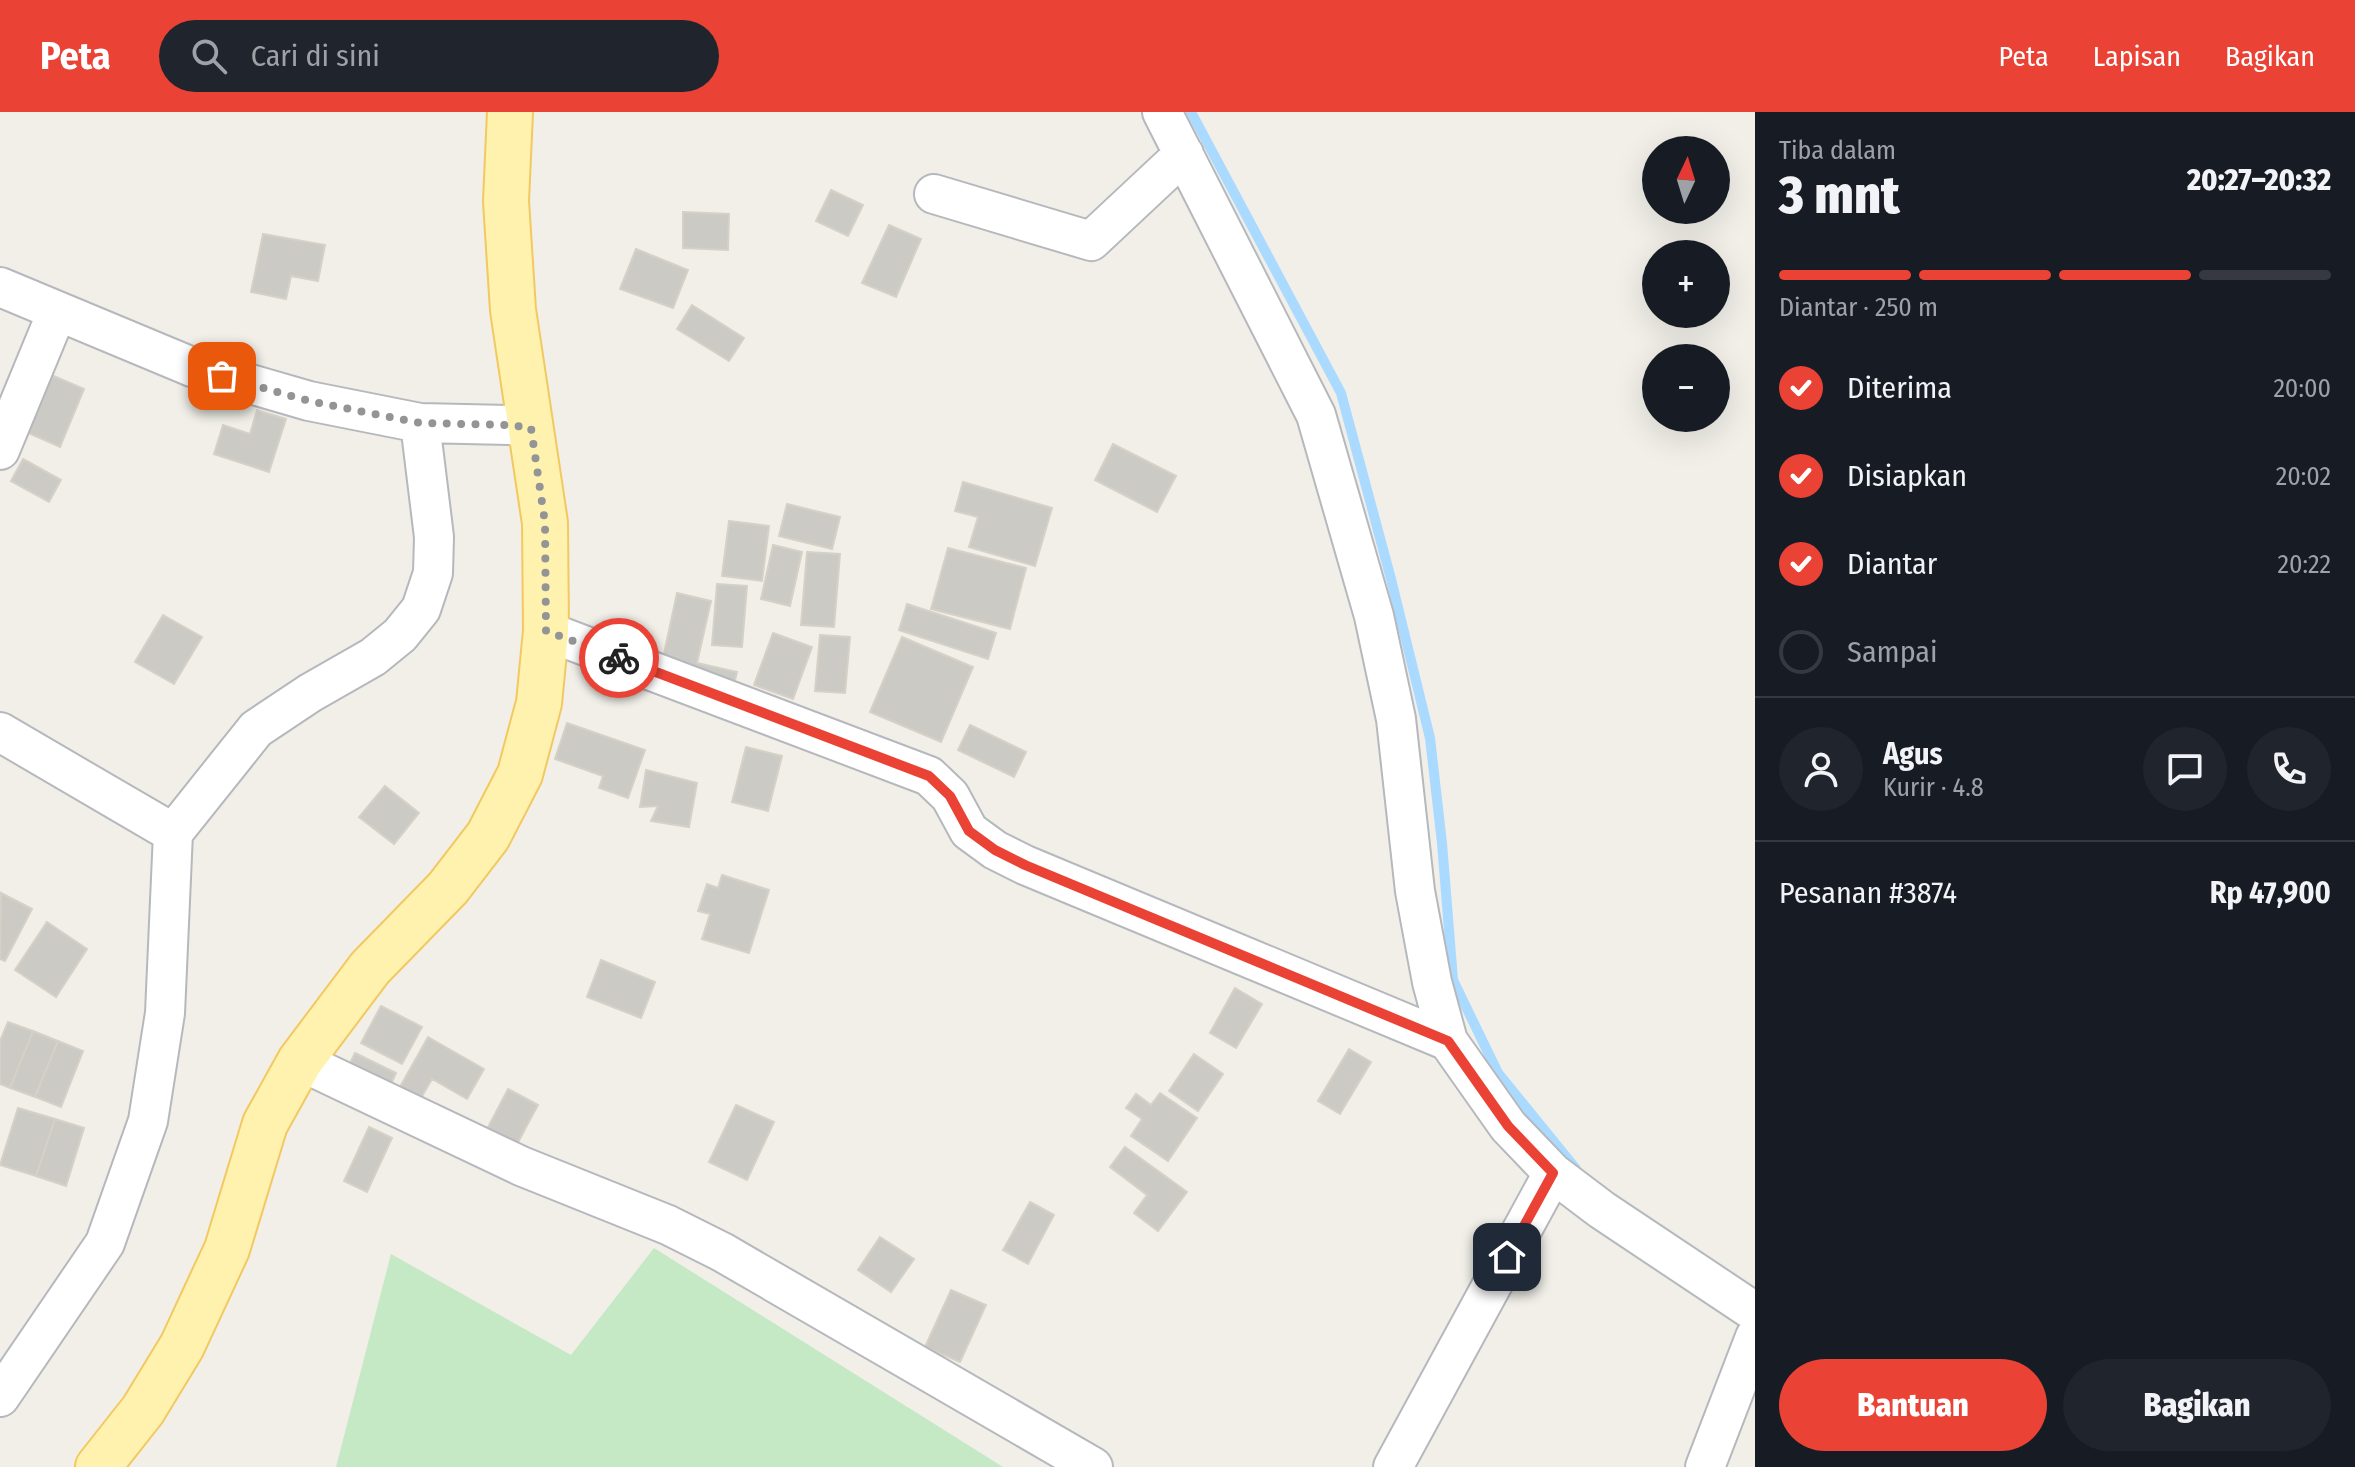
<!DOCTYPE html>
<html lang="id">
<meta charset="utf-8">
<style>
:root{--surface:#171b24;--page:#20242c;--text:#f1f3f6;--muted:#9ea1a6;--line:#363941;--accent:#ea4335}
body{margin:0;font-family:"Fira Sans Condensed",sans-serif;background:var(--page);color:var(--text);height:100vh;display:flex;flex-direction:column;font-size:30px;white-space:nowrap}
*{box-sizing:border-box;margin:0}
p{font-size:26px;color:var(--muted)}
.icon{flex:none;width:44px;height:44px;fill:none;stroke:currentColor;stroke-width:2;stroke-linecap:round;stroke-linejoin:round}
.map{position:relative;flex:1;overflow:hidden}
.panel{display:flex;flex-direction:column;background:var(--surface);width:600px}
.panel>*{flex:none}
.needle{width:52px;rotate:4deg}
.buttons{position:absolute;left:1642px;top:24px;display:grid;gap:16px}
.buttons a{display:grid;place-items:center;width:88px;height:88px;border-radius:50%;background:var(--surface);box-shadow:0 8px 32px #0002;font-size:40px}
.pin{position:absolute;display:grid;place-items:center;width:68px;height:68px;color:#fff;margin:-34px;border-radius:16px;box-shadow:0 4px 12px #0006}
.courier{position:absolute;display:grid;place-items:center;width:80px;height:80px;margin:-40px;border:6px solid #ea4335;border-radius:50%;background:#fff;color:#222;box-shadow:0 2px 10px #0007}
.head em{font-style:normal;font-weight:800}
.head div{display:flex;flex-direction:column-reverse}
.head{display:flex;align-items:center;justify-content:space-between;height:136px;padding:0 24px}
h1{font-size:52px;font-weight:800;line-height:60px}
.bar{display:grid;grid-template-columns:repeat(4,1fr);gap:12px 8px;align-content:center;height:96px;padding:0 24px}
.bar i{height:10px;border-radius:6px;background:var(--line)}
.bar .current{background:var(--accent)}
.bar p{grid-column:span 4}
.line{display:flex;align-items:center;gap:20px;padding:0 24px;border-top:2px solid var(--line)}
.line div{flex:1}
.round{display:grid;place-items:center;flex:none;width:84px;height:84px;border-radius:42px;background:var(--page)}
ol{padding:0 24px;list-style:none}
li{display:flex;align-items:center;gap:24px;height:88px}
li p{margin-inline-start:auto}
li .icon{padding:8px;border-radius:50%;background:var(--accent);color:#fff;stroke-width:4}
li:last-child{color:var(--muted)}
li i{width:44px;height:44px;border:4px solid var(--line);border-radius:50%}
.primary-button{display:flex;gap:16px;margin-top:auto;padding:16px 24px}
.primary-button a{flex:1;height:92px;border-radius:48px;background:var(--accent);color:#fff;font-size:32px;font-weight:800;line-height:92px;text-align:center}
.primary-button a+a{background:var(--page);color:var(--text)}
header{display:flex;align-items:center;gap:48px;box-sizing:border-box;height:112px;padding:0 40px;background:var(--accent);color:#fff}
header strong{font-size:38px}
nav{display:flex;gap:44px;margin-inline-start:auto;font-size:28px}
.search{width:560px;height:72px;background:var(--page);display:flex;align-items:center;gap:20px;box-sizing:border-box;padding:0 28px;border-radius:44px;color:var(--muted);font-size:30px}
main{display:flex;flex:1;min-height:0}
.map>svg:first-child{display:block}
.green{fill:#c5e8c5}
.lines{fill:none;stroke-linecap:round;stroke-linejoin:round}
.stream{stroke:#aadaff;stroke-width:10}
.building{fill:#cccac5;stroke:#d6d1c6;stroke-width:2}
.minor-casing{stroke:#b5b8bc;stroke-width:42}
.major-casing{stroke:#f2c960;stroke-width:48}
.minor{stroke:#fff;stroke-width:38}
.major{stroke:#fff2af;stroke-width:44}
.done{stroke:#929495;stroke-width:8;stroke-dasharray:0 14.4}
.route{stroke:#ea4335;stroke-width:10}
</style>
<header>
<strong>Peta</strong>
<div class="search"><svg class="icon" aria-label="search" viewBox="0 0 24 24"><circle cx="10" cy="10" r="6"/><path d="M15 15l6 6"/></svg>Cari di sini</div>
<nav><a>Peta</a><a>Lapisan</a><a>Bagikan</a></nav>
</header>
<main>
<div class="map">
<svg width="1755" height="1355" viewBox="0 0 1755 1355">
<rect width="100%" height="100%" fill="#f1efe8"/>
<path class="green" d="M654 1136 1003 1355H336L391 1142 571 1243Z"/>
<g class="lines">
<path class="stream" d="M1191 0 1341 281 1391 467 1430 626 1442 731 1453 868 1498 961 1576 1057"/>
</g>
<path class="building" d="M831 78 863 93 848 124 816 109Z
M683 100 729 102 728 138 683 136Z
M889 113 921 127 896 185 862 171Z
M263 122 325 133 318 169 291 164 286 187 251 180Z
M636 137 688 158 673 196 620 177Z
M692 193 744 226 729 249 677 217Z
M49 262 84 277 60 335 24 319Z
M257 298 286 307 269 360 214 342 223 313 250 322Z
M1113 332 1176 364 1157 400 1095 368Z
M23 347 61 368 49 390 11 369Z
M963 370 1052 396 1035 454 969 435 978 405 955 399Z
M787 392 840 405 832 437 779 424Z
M729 409 769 414 762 469 722 464Z
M773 433 802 440 790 494 761 487Z
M948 436 1026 456 1010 517 931 497Z
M807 440 840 442 834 515 801 513Z
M717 472 747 474 742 535 712 533Z
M677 481 711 489 697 551 737 560 733 577 660 560Z
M907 492 996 521 988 547 899 518Z
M163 503 202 525 174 572 135 550Z
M773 521 812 535 793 587 754 573Z
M820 523 850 525 845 581 815 579Z
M902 525 973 555 941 630 870 600Z
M567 611 645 638 628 686 599 676 603 664 555 647Z
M970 613 1026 640 1014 665 958 638Z
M746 635 782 644 768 699 732 690Z
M646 658 697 671 689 715 651 709 658 694 640 695Z
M385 674 419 701 394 732 359 705Z
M722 763 769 778 749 841 702 827 710 802 698 799 707 772 718 776Z
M1 781 32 797 5 849 0 847Z
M47 810 87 837 56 885 15 858Z
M601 848 655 870 641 906 587 885Z
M1235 876 1262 892 1236 936 1210 921Z
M381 894 422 915 402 952 361 931Z
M8 910 33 919 10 976 0 972V929Z
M33 919 58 929 35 985 10 976Z
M428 925 484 957 467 987 432 967 417 993 396 982Z
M58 929 83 939 61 995 35 985Z
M1349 937 1371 950 1340 1002 1318 989Z
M355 941 396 961 387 981 345 961Z
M1194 942 1223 962 1198 999 1169 979Z
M508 977 538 993 515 1036 485 1021Z
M1160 981 1197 1006 1168 1049 1131 1024 1142 1007 1126 996 1136 982 1151 993Z
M736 993 774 1010 747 1068 709 1050Z
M18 996 55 1007 36 1064 0 1053Z
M55 1007 84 1016 66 1074 36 1064Z
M369 1015 392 1026 367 1080 344 1069Z
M1125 1035 1187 1080 1158 1119 1134 1101 1147 1083 1110 1055Z
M1030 1090 1054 1103 1028 1152 1003 1138Z
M880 1125 914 1147 891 1180 858 1158Z
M951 1178 986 1193 960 1250 925 1235Z"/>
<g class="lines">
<defs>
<path id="minor" d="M1162 0 1316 303 1374 504 1396 607 1415 779 1432 870 1448 929 1508 1014 1553 1061 1602 1098 1755 1200
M934 82 1091 129 1184 42
M0 175 192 255 309 289 420 311 509 313 531 316
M0 338 57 200
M546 519 929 664 950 684 969 719 995 738 1025 753 1448 929
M0 620 173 721
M300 949 521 1054 668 1113 722 1140 1093 1355
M0 1285 105 1131 148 1009 165 901 173 721 256 617 310 581 373 545 400 523 421 497 433 461 434 425 420 311
M1393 1355 1553 1061
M1705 1355 1755 1225"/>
<path id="major" d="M98 1355 143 1298 182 1234 227 1137 265 1012 300 949 370 856 448 776 488 724 520 662 539 591 546 519 545 411 513 198 506 89 510 0"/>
</defs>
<use href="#minor" class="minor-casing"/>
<use href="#major" class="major-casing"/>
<use href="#minor" class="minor"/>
<use href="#major" class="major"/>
</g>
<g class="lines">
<path class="done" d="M222 264 309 289 420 311 509 313 531 316 545 411 546 519 619 546"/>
<path class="route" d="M619 546 929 664 950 684 969 719 995 738 1025 753 1448 929 1508 1014 1553 1061 1507 1145"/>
</g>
</svg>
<div class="buttons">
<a><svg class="needle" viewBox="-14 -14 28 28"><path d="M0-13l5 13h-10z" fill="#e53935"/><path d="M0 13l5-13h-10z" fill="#9ea1a6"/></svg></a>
<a>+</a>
<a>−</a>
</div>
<div class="pin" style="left:222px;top:264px;background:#ea580c"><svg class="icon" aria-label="bag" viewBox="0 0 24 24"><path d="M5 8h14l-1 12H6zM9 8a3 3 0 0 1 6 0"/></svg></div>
<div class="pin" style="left:1507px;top:1145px;background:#1f2937"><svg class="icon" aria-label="home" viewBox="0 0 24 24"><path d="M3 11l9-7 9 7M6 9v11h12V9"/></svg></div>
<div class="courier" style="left:619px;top:546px"><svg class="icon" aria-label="bike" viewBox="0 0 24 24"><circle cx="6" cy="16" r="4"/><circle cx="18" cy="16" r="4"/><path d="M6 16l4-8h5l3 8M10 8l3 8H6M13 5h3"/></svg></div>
</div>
<section class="panel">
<div class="head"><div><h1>3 mnt</h1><p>Tiba dalam</p></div><em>20:27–20:32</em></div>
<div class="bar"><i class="current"></i><i class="current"></i><i class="current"></i><i></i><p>Diantar · 250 m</p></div>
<ol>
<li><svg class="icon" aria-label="check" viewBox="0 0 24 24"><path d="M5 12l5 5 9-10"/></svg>Diterima<p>20:00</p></li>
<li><svg class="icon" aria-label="check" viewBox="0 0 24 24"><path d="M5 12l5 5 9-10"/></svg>Disiapkan<p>20:02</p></li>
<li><svg class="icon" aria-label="check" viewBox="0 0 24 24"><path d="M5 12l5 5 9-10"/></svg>Diantar<p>20:22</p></li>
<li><i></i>Sampai</li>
</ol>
<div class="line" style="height:144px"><a class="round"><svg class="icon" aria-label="person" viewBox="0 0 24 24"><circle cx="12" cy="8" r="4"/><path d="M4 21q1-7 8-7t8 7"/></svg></a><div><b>Agus</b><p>Kurir · 4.8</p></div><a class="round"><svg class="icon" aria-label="chat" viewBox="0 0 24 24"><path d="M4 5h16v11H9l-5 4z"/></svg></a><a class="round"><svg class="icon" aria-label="phone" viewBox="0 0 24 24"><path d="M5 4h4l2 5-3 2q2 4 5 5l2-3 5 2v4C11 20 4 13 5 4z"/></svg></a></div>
<div class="line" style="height:104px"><div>Pesanan #3874</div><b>Rp 47,900</b></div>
<div class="primary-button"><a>Bantuan</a><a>Bagikan</a></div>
</section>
</main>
